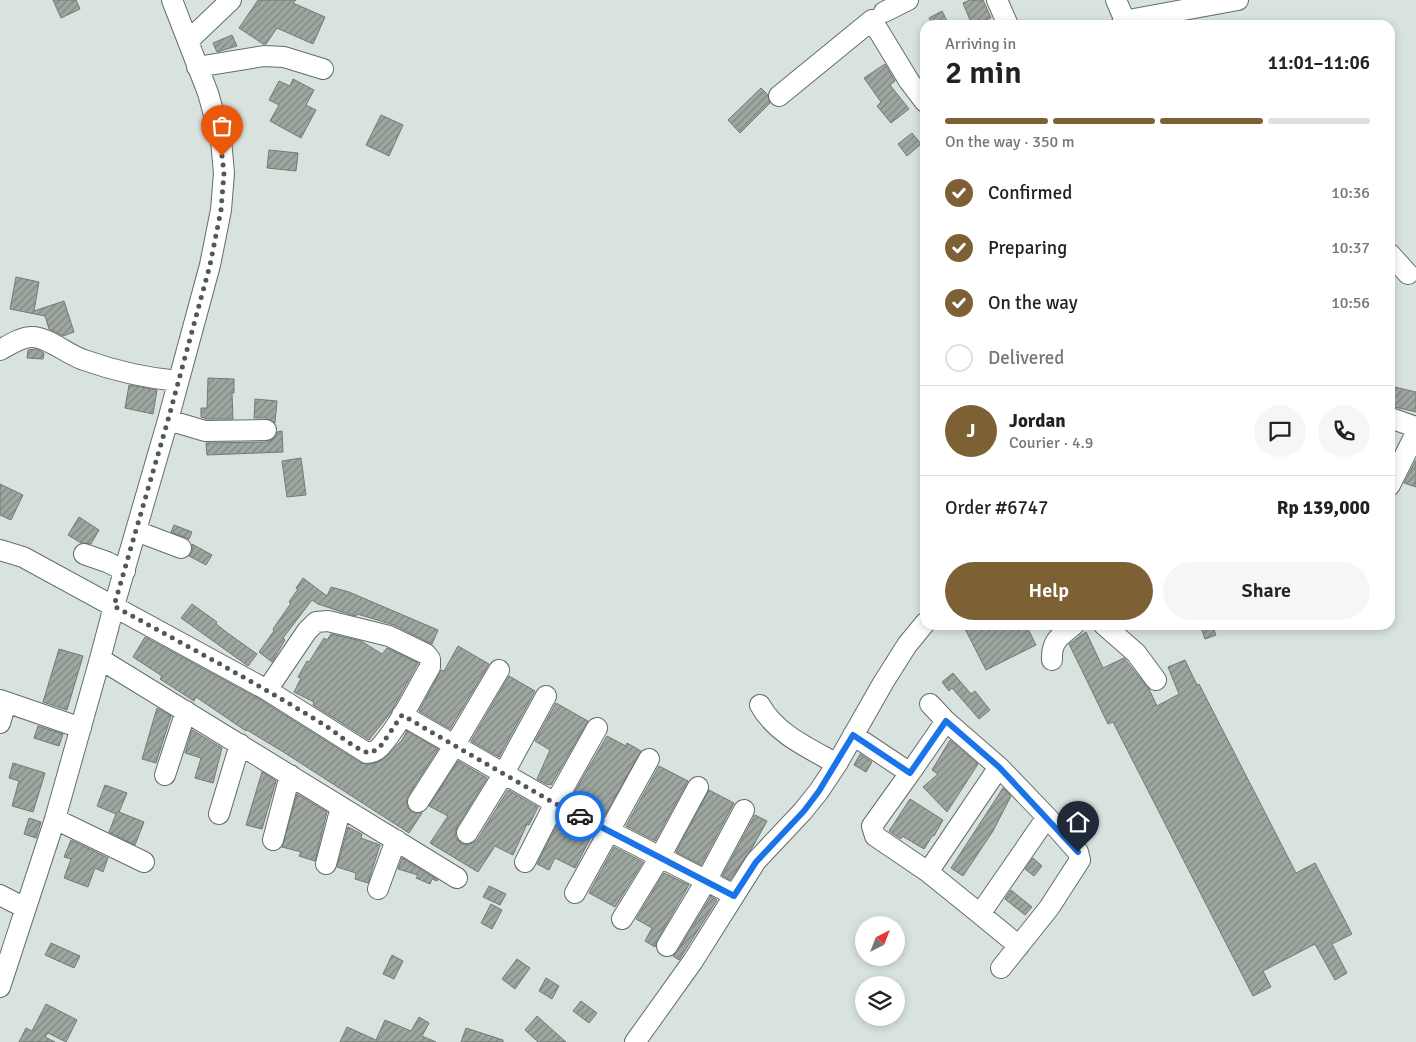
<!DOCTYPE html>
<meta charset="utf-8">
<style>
:root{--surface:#fff;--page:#f6f6f6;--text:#222;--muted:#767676;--line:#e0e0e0;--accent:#7d6033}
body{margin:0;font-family:Signika,sans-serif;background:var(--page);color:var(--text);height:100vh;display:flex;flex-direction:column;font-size:19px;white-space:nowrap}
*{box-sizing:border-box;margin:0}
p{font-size:16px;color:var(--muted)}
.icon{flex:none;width:28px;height:28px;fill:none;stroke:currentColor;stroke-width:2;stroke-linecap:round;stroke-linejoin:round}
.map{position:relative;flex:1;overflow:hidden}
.details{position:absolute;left:920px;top:20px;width:475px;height:610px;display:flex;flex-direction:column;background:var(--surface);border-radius:15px;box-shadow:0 2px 8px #0003}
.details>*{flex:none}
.needle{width:32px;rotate:42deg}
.buttons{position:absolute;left:855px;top:916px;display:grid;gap:10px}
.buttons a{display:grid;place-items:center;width:50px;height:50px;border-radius:50%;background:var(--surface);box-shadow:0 2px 8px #0003;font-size:25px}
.pin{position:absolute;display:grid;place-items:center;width:42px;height:42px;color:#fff;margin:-51px -21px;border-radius:50% 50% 50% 0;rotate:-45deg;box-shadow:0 0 5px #0007}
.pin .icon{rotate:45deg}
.courier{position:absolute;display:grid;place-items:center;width:50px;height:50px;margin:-25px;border:4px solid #1a73e8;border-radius:50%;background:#fff;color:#222;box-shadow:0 1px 6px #0007}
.headline em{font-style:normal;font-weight:600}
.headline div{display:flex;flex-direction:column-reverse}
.headline{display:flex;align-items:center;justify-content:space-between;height:85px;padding:0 25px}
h1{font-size:32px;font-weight:600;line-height:38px}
.bar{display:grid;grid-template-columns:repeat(4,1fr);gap:8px 5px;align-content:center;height:60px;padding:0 25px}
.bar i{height:6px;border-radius:4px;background:var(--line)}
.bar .current{background:var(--accent)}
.bar p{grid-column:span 4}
.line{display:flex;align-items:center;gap:12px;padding:0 25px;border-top:1px solid var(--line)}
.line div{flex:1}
.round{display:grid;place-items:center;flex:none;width:52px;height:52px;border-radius:26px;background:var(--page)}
ol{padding:0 25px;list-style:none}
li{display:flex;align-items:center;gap:15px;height:55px}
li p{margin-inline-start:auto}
li .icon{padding:5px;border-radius:50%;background:var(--accent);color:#fff;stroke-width:4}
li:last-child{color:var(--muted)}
li i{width:28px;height:28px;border:2px solid var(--line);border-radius:50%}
.primary-button{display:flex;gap:10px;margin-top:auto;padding:10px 25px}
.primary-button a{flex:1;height:58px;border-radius:30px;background:var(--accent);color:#fff;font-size:20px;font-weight:600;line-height:58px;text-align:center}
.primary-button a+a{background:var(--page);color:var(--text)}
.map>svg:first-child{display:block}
.building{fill:url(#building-hatch);stroke:#737a74}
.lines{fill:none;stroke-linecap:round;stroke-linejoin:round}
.minor-casing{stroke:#646d6a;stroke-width:22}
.minor{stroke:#fff;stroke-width:20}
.done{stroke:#525856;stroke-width:5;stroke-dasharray:0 9}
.route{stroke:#1a73e8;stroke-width:6}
</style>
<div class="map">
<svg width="1416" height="1042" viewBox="0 0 1416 1042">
<defs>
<pattern id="building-hatch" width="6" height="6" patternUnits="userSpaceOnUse" patternTransform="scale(1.25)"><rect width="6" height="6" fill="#9ea6a0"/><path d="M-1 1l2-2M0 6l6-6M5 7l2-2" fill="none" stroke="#7f8681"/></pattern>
</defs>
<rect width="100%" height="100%" fill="#d8e3df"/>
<path class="building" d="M53 0H76L80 9 61 18Z
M258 0H296L293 3 325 17 313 44 277 28 266 44H263L239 28Z
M970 0H983L991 18 972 25 963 3Z
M942 11 949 25H933L929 18Z
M232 35 237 46 217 52 213 43Z
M885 64 895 81 890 85 909 109 891 123 877 106 881 102 864 78Z
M293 79 314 90 306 105 316 110 301 138 270 121 279 105 269 100 279 81 290 86Z
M761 88 768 95 770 103 740 133 728 120Z
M381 115 403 125 389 156 366 145Z
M912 133 921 144 907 156 898 144Z
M269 150 298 153 296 171 267 168Z
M16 277 39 282 34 311 64 301 74 332 63 336 49 329 45 316 10 309Z
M36 349 44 353 43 359 27 358 28 350Z
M208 378 234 379V393H232L233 419H207L201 417V408H207Z
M129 385 157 390 153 414 125 408Z
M1390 386 1416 392V412L1390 406Z
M255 399 277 401 275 423 266 418H254Z
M282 431 283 452 207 455 206 443 266 442 272 440 277 432Z
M301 458 306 495 287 497 282 461Z
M1416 460V487L1404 483Z
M0 484 23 495 11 520 0 515Z
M79 517 99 530 91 544 81 543 68 535Z
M174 525 192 532 189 539 171 532Z
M192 544 212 555 206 565 189 556 192 552Z
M303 578 327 596 331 587 349 592 438 630 432 644 394 625 357 614 356 616 339 611 318 604 312 600 283 638 285 640 272 662 259 652 274 631 273 629 291 603 289 602 298 589 296 588Z
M192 604 217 622 216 624 229 634 257 654 248 666 181 618Z
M963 625H1026L1036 645 986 670Z
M1200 625H1212L1216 635 1205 639Z
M1086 632 1103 668 1124 658 1149 689 1157 706 1179 694 1168 667 1185 660 1197 685 1199 684 1296 873 1315 863 1352 934 1332 944 1347 973 1335 980 1315 944 1263 971 1271 987 1253 996 1113 722 1108 724 1069 644Z
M331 634 361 641 382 654 387 648 418 663 391 712 369 740 313 705 314 702 294 692 301 678 298 677 307 661 309 662 324 638 327 640Z
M145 637 261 700 361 763 372 764 384 759 402 740 407 731 438 749 408 796 406 802 408 808 412 812 422 813 409 833 285 753 247 730 246 731 196 697 194 701 160 679 162 676 133 657Z
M458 646 489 664 450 729 419 711 441 670 444 671Z
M59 649 83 656 67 710 43 702Z
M953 673 971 694 975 691 990 710 979 719 952 688 949 691 942 682Z
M509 676 535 691 499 757 471 741Z
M556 703 588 721 551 785 549 784 548 785 537 779 550 750 535 741Z
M157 708 171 716 156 763 142 759Z
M38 726 63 734 59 746 34 738Z
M192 730 222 748 213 783 195 778 201 758 185 753Z
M607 736 626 746 627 743 641 751 605 815 571 798Z
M950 740 978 764 947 812 923 787 938 774 932 770Z
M860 754 872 762 866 772 854 765Z
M458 761 487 778 457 827 455 833 456 838 461 843 467 845 473 843 477 840 508 790 538 807 529 825 527 824 513 855 495 846 478 872 430 843 448 816 429 806Z
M13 763 45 773 33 812 12 806 19 781 9 778Z
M659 766 688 781 655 841 626 826Z
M262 772 276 781 262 829 246 825Z
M105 785 127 793 119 812 144 822 135 845 109 832 116 814 97 806Z
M1003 788 1011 796 993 831 963 876 951 868Z
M709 790 734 803 701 865 676 852Z
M297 794 327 812 315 861 299 856 301 852 282 847Z
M910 799 943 820 934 836 933 835 924 849 902 836 901 839 889 831Z
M755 815 767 821 752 848 730 880 722 876Z
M29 818 41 822 36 838 24 834Z
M560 819 592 835 575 868 555 858 549 870 537 864Z
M348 827 362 834 361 838 380 845 368 883 355 879 356 873 337 867Z
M71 840 108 858 103 872 95 868 88 887 64 878 71 859 64 857Z
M614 847 643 862 615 907 589 893Z
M402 858 438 880 437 881 432 879 430 884 416 878 418 875 398 869Z
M1033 858 1042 866 1034 876 1025 869Z
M664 873 689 885 657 940 655 947 645 941 652 928 636 919Z
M489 886 506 894 500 905 483 897Z
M1011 890 1032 907 1025 915 1005 899Z
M711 896 717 900 679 960 673 956 677 952Z
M491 904 502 910 492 929 481 923Z
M51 943 80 956 74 968 45 955Z
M392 955 403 961 394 979 383 974Z
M517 959 530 968 515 989 502 979Z
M546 978 559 986 552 999 539 991Z
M581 1001 597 1013 589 1023 573 1011Z
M46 1004 77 1020 66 1042 48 1033 45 1037 55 1042H19L26 1028 32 1031Z
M537 1016 566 1042H538L525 1030Z
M419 1017 429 1023 422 1036 436 1042H340L347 1027 376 1040 385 1020 411 1031Z
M466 1028 503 1040V1042H461Z"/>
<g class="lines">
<defs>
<path id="minor" d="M997 0 1008 25
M1116 0 1126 23
M884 12 908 0
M1121 25 1134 19 1238 0
M188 41 231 0
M197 67 264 56 284 57 323 69
M779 96 872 20 909 81 925 102
M1390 254 1408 274
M0 350C9 345 21 337 32 337 48 337 68 355 84 360 115 371 146 378 178 381
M1390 418 1416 427
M168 420 205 431 266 430
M1390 485 1416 433
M136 531 181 548
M0 550 23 557 267 690 367 753C372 753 376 751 380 747 400 725 415 692 430 667V659L426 654 389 636 328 621 316 622 307 631 267 690
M84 554 107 562 125 571
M1104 625 1136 653 1156 680
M100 659 457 878
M1052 660C1051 641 1060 636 1074 625
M0 700 81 728
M760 705C776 734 809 748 837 764
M402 715 555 803 734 895
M0 723 6 703
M853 735 910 773 946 721
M910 773 872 826 875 836 928 872 980 914 1047 817 999 767 946 721 930 704
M165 775 186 711
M418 802 454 746 499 670
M219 814 240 744
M55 819 144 862
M467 833 504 773 546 696
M273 840 290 775
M525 862 555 803 597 728
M326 864 341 807
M928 872 999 767
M378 889 396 840
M575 893 649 759
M0 895 25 908
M980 914 1019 946
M622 919 660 857 698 787
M667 946 706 881 744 810
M1001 968 1049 908 1080 860 1078 852 1047 817
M0 987 55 819 100 659 114 606 168 420 210 265 221 210 224 173 221 140 208 93 172 0
M635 1042 693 961 756 861 803 811 819 791 837 764 883 683 907 645 925 623"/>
</defs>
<use href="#minor" class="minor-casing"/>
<use href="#minor" class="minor"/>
</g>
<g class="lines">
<path class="done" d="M222 156 224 173 221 210 210 265 168 420 114 606C185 645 257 683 326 726 337 733 358 752 371 753L380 747 402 715 554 803 580 816"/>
<path class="route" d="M580 816 734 896 756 862 804 811 819 791 853 735 910 773 946 721 999 767 1078 852"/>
</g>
</svg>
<div class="buttons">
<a><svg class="needle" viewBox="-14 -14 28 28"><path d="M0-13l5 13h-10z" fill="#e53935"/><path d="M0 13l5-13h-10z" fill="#767676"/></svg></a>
<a><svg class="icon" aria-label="layers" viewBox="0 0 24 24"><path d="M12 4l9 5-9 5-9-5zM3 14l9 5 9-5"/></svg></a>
</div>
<div class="pin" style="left:222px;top:156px;background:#ea580c"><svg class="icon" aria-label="bag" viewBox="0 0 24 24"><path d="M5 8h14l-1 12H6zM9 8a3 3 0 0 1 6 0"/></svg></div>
<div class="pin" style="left:1078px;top:852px;background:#1f2937"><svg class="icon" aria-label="home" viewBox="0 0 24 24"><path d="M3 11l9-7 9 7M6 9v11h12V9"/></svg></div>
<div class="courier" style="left:580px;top:816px"><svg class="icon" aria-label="car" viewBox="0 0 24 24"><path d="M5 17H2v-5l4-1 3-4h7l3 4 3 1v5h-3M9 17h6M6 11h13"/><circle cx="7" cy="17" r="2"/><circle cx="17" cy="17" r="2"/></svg></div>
<section class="details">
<div class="headline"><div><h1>2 min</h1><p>Arriving in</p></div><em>11:01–11:06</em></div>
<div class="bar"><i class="current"></i><i class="current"></i><i class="current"></i><i></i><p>On the way · 350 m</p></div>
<ol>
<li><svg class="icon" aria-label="check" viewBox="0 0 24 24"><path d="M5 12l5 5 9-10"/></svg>Confirmed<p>10:36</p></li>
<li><svg class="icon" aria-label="check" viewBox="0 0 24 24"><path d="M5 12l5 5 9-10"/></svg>Preparing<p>10:37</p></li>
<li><svg class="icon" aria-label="check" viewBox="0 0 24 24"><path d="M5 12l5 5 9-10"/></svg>On the way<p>10:56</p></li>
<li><i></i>Delivered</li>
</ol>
<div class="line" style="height:90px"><b class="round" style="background:var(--accent);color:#fff">J</b><div><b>Jordan</b><p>Courier · 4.9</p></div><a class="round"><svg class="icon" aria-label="chat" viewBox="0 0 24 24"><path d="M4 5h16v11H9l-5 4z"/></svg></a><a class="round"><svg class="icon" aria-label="phone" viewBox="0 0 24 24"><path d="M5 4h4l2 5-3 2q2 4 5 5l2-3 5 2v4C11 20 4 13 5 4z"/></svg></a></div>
<div class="line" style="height:65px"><div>Order #6747</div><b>Rp 139,000</b></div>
<div class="primary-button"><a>Help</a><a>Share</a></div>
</section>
</div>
